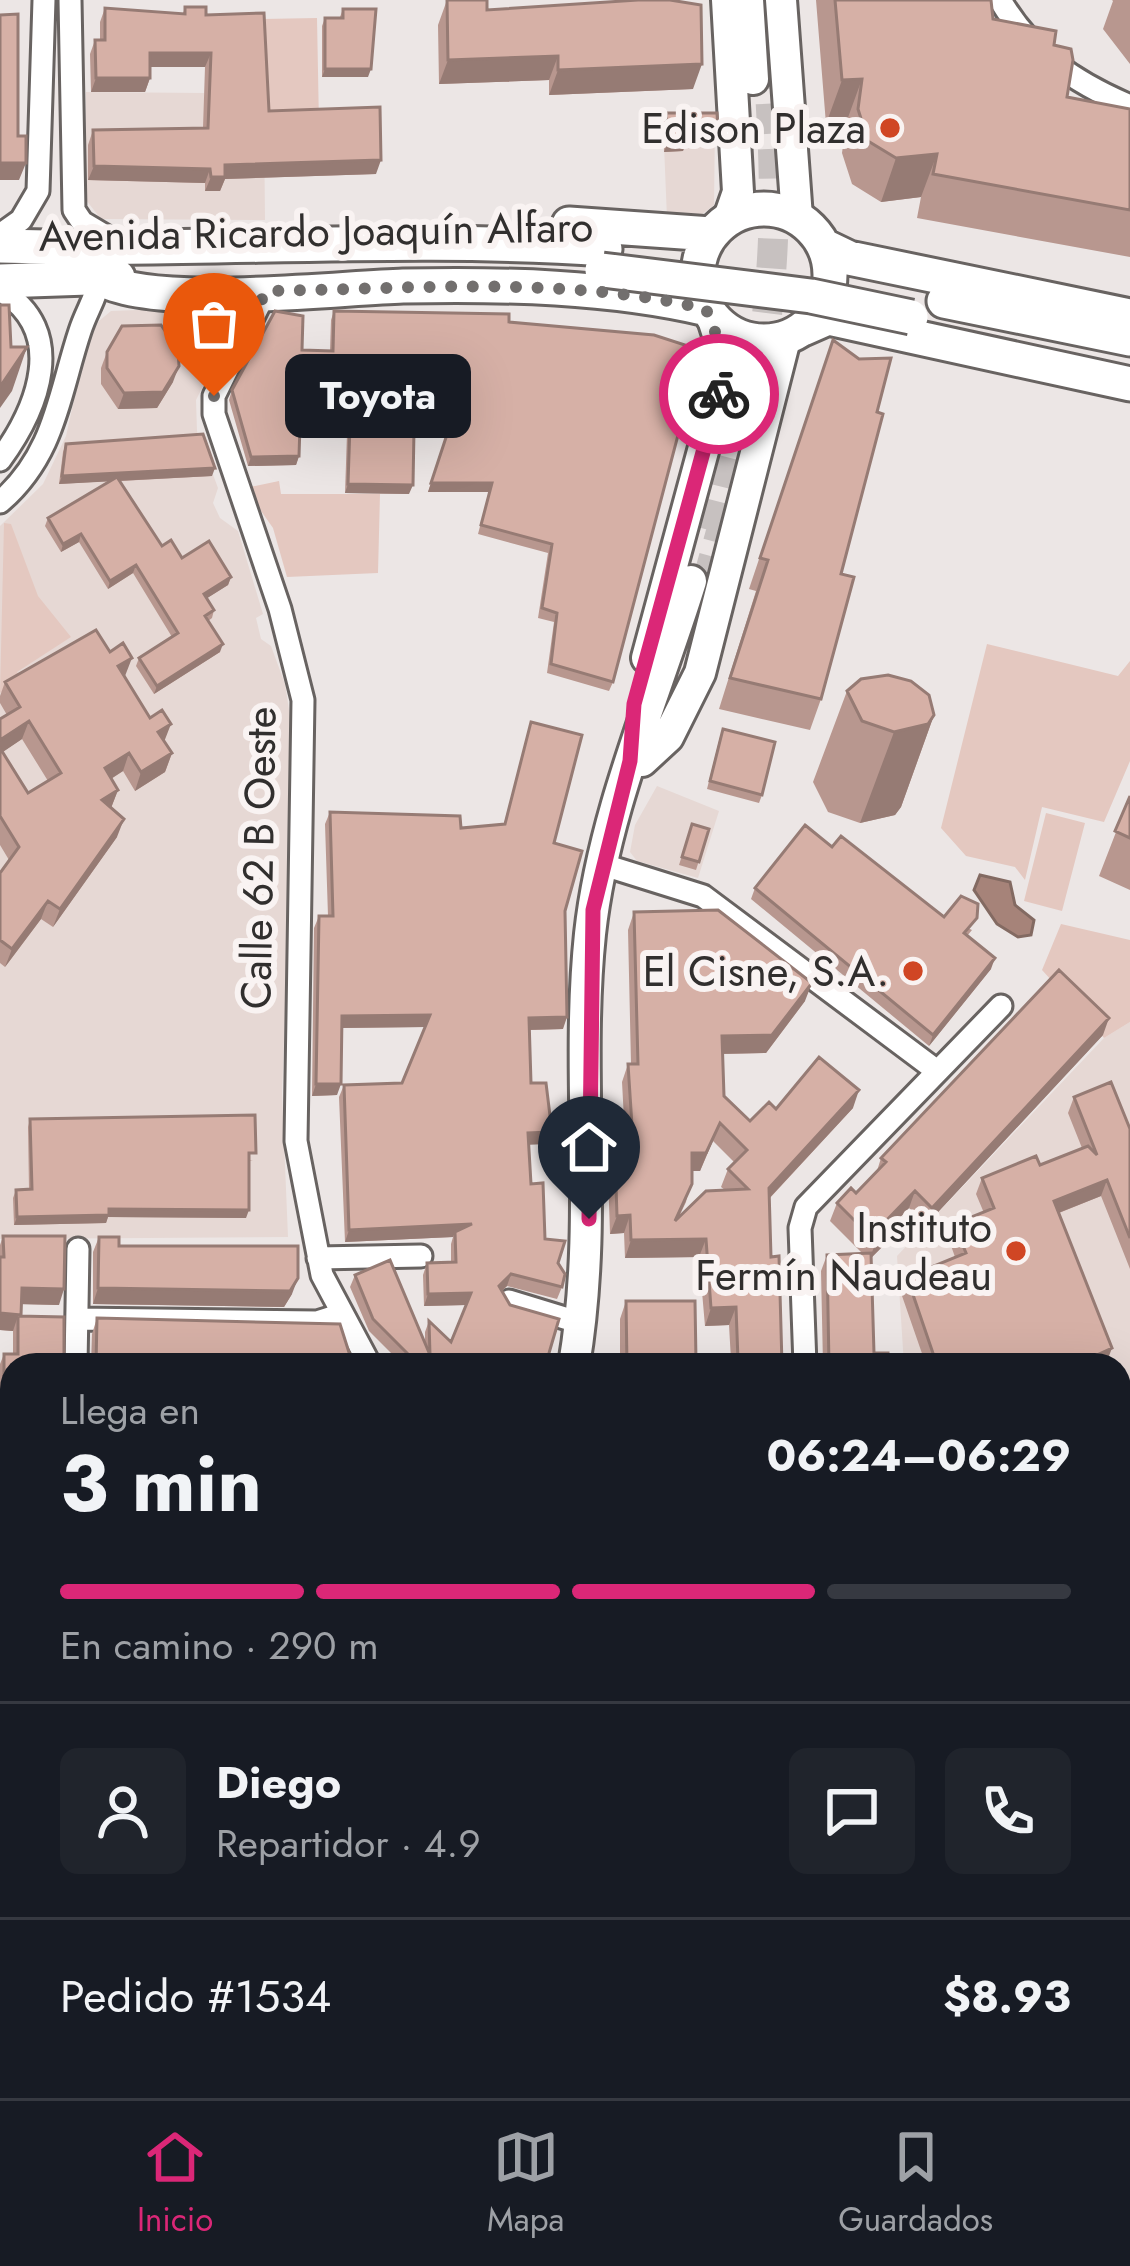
<!DOCTYPE html>
<html lang="es">
<meta charset="utf-8">
<style>
:root{--surface:#171b24;--page:#20242c;--text:#f1f3f6;--muted:#9ea1a6;--line:#363941;--accent:#db2777}
body{margin:0;font-family:Jost,sans-serif;background:var(--page);color:var(--text);height:100vh;display:flex;flex-direction:column;font-size:45px;white-space:nowrap}
*{box-sizing:border-box;margin:0}
p{font-size:39px;color:var(--muted)}
.icon{flex:none;width:66px;height:66px;fill:none;stroke:currentColor;stroke-width:2;stroke-linecap:round;stroke-linejoin:round}
.map{position:relative;flex:1;overflow:hidden}
.sheet{position:absolute;left:0px;top:1353px;width:1131px;height:747px;display:flex;flex-direction:column;background:var(--surface);border-radius:36px 36px 0 0;box-shadow:0 12px 48px #0002}
.sheet>*{flex:none}
.pin{position:absolute;display:grid;place-items:center;width:102px;height:102px;color:#fff;margin:-123px -51px;border-radius:50% 50% 50% 0;rotate:-45deg;box-shadow:0 0 12px #0007}
.pin .icon{rotate:45deg}
.courier{position:absolute;display:grid;place-items:center;width:120px;height:120px;margin:-60px;border:9px solid #db2777;border-radius:50%;background:#fff;color:#222;box-shadow:0 3px 15px #0007}
.bubble{position:absolute;height:84px;border-radius:18px;background:var(--surface);box-shadow:0 12px 48px #0002;font-size:39px;font-weight:700;line-height:84px;text-align:center}
.summary em{font-style:normal;font-weight:700}
.summary div{display:flex;flex-direction:column-reverse}
.summary{display:flex;align-items:center;justify-content:space-between;height:204px;padding:0 60px}
h1{font-size:78px;font-weight:700;line-height:90px}
.bar{display:grid;grid-template-columns:repeat(4,1fr);gap:18px 12px;align-content:center;height:144px;padding:0 60px}
.bar i{height:15px;border-radius:9px;background:var(--line)}
.bar .current{background:var(--accent)}
.bar p{grid-column:span 4}
.line{display:flex;align-items:center;gap:30px;padding:0 60px;border-top:3px solid var(--line)}
.line div{flex:1}
.round{display:grid;place-items:center;flex:none;width:126px;height:126px;border-radius:18px;background:var(--page)}
.dock{display:flex;justify-content:space-around;align-items:center;height:168px;border-top:3px solid var(--line);background:var(--surface);font-size:33px;color:var(--muted)}
.dock a{display:grid;justify-items:center;gap:6px}
.dock .current{color:var(--accent)}
.map>svg:first-child{display:block}
.built{fill:#e6d8d4}
.green{fill:#e4c8c0}
.water{fill:#a68379;stroke:#836a62;stroke-width:3}
.lines{fill:none;stroke-linecap:round;stroke-linejoin:round}
.secondary-tunnel{stroke:#c7c1c0;stroke-width:30;stroke-dasharray:30 15;stroke-linecap:butt}
.minor-casing{stroke:#686361;stroke-width:27}
.secondary-casing{stroke:#686361;stroke-width:36}
.primary-casing{stroke:#686361;stroke-width:39}
.minor{stroke:#fff;stroke-width:21}
.secondary{stroke:#fff;stroke-width:30}
.primary{stroke:#fff;stroke-width:33}
.primary-bridge-casing{stroke:#686361;stroke-width:39;stroke-linecap:butt}
.primary-bridge{stroke:#fff;stroke-width:33}
.wall{fill:#b8978f;fill-rule:evenodd}
.shaded-wall{fill:#967b74}
.building{fill:#d6b0a6;stroke:#967b74;stroke-width:3;fill-rule:evenodd}
.done{stroke:#726f6e;stroke-width:12;stroke-dasharray:0 21.6}
.route{stroke:#db2777;stroke-width:15}
.poi-dot{fill:#d04624;stroke:#f9f3f2;stroke-width:4.5}
.labels{text-anchor:middle;stroke-width:12;stroke-linejoin:round;paint-order:stroke}
.poi-label{font-size:42px;fill:#312f2e;stroke:#f9f3f2;text-anchor:end}
.street-label{font-size:42px;fill:#312f2e;stroke:#f9f3f2}
</style>
<div class="map">
<svg width="1130" height="2098" viewBox="0 0 1130 2098">
<rect width="100%" height="100%" fill="#ece6e5"/>
<path class="built" d="M86 92 204 93V120H264L265 220 101 219 86 200Z
M663 121H715L714 205 701 215 667 218Z
M243 306 196 400 197 431 218 488 213 503 220 518 238 531 263 614 256 618 261 639 271 646 285 684 295 748 282 1093 288 1237 0 1239V526L43 484 66 436 87 341 99 321 111 311Z
M657 786 719 811 698 878 637 861 630 852 635 825Z
M1130 1022V1484L1119 1485V1365H904L897 1256 1104 1038Z"/>
<path class="green" d="M317 18 319 125H264L262 19Z
M279 481 281 494H380L378 573 287 577 273 528 245 488Z
M4 523 11 524 38 596 71 637 17 672 22 680 0 693Z
M987 644 1118 676 1130 661V761L1104 822 1042 807 1025 880 1015 867 966 856 941 828Z
M1046 813 1085 823 1062 911 1024 901Z
M1061 924 1130 940V1022L1104 1038 1042 970Z"/>
<path class="water" d="M980 875 1010 882 1015 905 1034 920 1031 935 1018 937 997 924 974 890Z"/>
<g class="lines">
<path class="secondary-tunnel" d="M743 446C775 310 779 217 769 78
M705 529 733 419
M706 586 727 510"/>
<defs>
<path id="minor" d="M70 0 74 210 82 222 119 244
M1000 0C1032 54 1074 82 1130 106
M0 235 21 220 38 191 44 0
M0 290C69 331 38 408 0 460
M266 291 214 396V414L280 609 303 700 296 1141 322 1275 370 1365
M0 502C55 455 59 394 80 331 86 312 96 298 100 278
M604 865 703 896 937 1071
M318 1258 421 1256
M509 1301 581 1323
M77 1319 317 1322 339 1315
M76 1365 78 1249
M805 1365 800 1228 806 1207 1001 1006
M1119 1642 1130 1641
M0 1878 12 1886
M179 2098V2088
M387 2098V2088
M1077 2098 1130 2094"/>
<path id="secondary" d="M727 0 738 192 729 218
M748 0 753 79
M781 0 797 217
M647 658 719 392 725 357 712 316
M642 761 668 737 700 673 785 339
M574 1365C599 1217 575 1078 590 934 603 813 655 697 691 581
M575 2088V2098"/>
<path id="primary" d="M698 275a66 66 0 1 1 132 0a66 66 0 1 1-132 0Z
M569 224 711 234
M0 246C202 252 404 235 605 249
M824 246 849 258 1130 316
M100 278C151 310 336 288 403 286 503 284 609 286 707 309
M0 281 118 277
M944 301 1130 339
M803 329 828 318 1130 384"/>
</defs>
<use href="#minor" class="minor-casing"/>
<use href="#secondary" class="secondary-casing"/>
<use href="#primary" class="primary-casing"/>
<use href="#minor" class="minor"/>
<use href="#secondary" class="secondary"/>
<use href="#primary" class="primary"/>
<defs>
<path id="primary-bridge" d="M602 270 811 296 911 317"/>
</defs>
<use href="#primary-bridge" class="primary-bridge-casing"/>
<use href="#primary-bridge" class="primary-bridge"/>
</g>
<path class="wall" d="M447 0 487 10 693 89 549 95V80L439 84 438 25Z
M816 0H991L993 19 1054 45 1067 97 1130 109V257L917 218 921 197 881 202 852 184 842 153 846 123 826 124Z
M1112 0H1130V64L1103 29 1113 1Z
M185 7 206 15 269 111 376 174 225 179 220 191H205V183L88 180V145L93 130 203 128 205 67H150V78L145 92H91L90 54 95 40H100V22L105 8 183 14Z
M343 9 368 77H322V26L325 18 340 17Z
M666 113 718 128 715 136 686 137 683 151 664 152 663 121Z
M334 311 509 322 613 682 609 691 547 673 554 622 538 618 548 553 478 534 489 492H428L456 407 377 405V429L409 494 345 493 348 404 301 403 299 456 296 465 248 466 229 400 232 390 302 350 330 351 331 320Z
M107 352 173 382 157 408 118 409 101 384V368Z
M822 371 877 412 841 574 821 699 810 730 719 709 756 591 749 589Z
M66 444 212 476 120 481 162 546 182 558 231 577 228 585 207 598 214 610 212 618 208 621 220 652 154 694 136 666 139 658 172 637 133 573 108 589 79 542 61 552 45 526 48 518 110 481 59 484 63 452Z
M124 676 172 753 165 772 135 791 123 771 111 779 118 790 111 808 117 837 53 927 41 919 5 967 0 963V873L9 860 0 845V719L7 715 0 703V696L5 682ZM22 739 48 781 28 793 2 752Z
M847 691 934 715 901 807 895 815 860 823 828 812 813 782Z
M531 722 565 911 563 1029 530 1030 531 1083 547 1144H529L531 1184 545 1239 558 1263 562 1287 557 1299 507 1286 502 1291 510 1305 559 1319 546 1365H403L369 1331 350 1287 355 1275 425 1343V1332L429 1321 451 1342 466 1305 424 1306 423 1275 427 1263 451 1262V1244L453 1237 345 1242 339 1097 344 1085 402 1083 425 1027 342 1028 337 1095 312 1096 314 928 319 916H328L325 824 330 812 461 828 504 824Z
M720 737 762 795 759 803 707 789Z
M1130 796V890L1099 876Z
M692 824 709 829 696 870 679 865Z
M755 888 944 917 972 930 967 936 991 969 929 1046 751 899Z
M634 912 805 1001 766 1053 722 1054 724 1096 750 1121 776 1109 853 1108 769 1199 771 1257 782 1365H620V1319L626 1301 696 1361 731 1360 729 1325 705 1326 699 1257 625 1258 624 1233 610 1234 608 1174 615 1156H626L622 1082 628 1064H631L628 930ZM713 1141 734 1162 728 1169 721 1187 725 1190 678 1219 686 1202 692 1171H700Z
M1103 1035 926 1225 909 1208 891 1227 884 1245 871 1258 874 1353 888 1365H823L821 1271 827 1255 863 1254 830 1221 837 1203 856 1193 877 1171 881 1158Z
M1074 1097 1130 1129V1269L1101 1196 1059 1213 1106 1364 926 1365 901 1293 907 1277 955 1257 949 1240 954 1224 984 1213 976 1194 982 1178 1040 1165 1082 1148 1068 1113Z
M30 1119 253 1161H249L246 1218 108 1217 106 1223 14 1225 13 1198 16 1190H29L28 1127Z
M3 1236 59 1305 21 1304V1316L64 1317 12 1365V1394H0V1364L4 1354H13V1331L0 1330V1245Z
M99 1237 119 1246 292 1294 284 1307 93 1304V1252Z
M97 1318 353 1365H91L92 1334Z
M0 1436H12V1731L7 1730 3 1671H0V1640L2 1635H8L11 1551H0Z
M1130 1652V1939L1126 1893 1120 1894 1119 1878V1653Z
M12 1924V1988H8V1936Z
M217 2088H257V2098H217Z
M600 2088H926L848 2098H602Z"/>
<path class="shaded-wall" d="M150 53H211L205 67H145Z
M558 56 549 80 439 84 448 60Z
M702 64 693 89 549 95 558 70Z
M325 69H371L368 77H322Z
M96 78H150L145 92H91Z
M862 79 846 123 826 124 842 80Z
M718 128 715 136 683 137 686 129Z
M686 143 683 151 664 152 667 144Z
M937 154 921 197 881 202 896 158Z
M381 160 376 174 225 179 220 191H205L211 177 225 165Z
M0 163H26L19 180H0Z
M94 166 210 169 205 183 88 180Z
M27 347 12 391 0 408V387Z
M179 366 173 382 157 408 118 409 124 393Z
M301 394 351 395 348 404 298 403Z
M378 396 459 398 456 407 374 405Z
M299 456 296 465 248 466 251 457Z
M215 468 212 476 59 484 62 476Z
M431 483H492L489 492H428Z
M348 484 413 485 409 494 345 493Z
M81 534 79 542 61 552 63 544Z
M136 565 133 573 108 589 110 581Z
M231 577 228 585 201 602 204 594Z
M223 644 220 652 154 694 157 686Z
M132 658 125 676 111 685 118 666Z
M934 715 901 807 895 815 860 823 894 732Z
M29 721 22 739 0 754V740Z
M171 724 164 742 158 732Z
M129 753 123 771 98 787 105 768Z
M172 753 165 772 135 791 141 772Z
M118 790 111 808 102 800Z
M124 819 117 837 53 927 60 909Z
M48 901 41 919 5 967 12 949Z
M995 958 991 969 929 1046 933 1035Z
M812 983 805 1001 766 1053 715 1054 722 1036Z
M430 1015 425 1027 338 1028 342 1016Z
M567 1017 563 1029 525 1030 529 1018Z
M1109 1018 1103 1035 926 1225 932 1208Z
M316 1084H341L337 1095 312 1096Z
M859 1090 853 1108 762 1206 769 1188Z
M720 1123 700 1171H685L692 1153Z
M552 1132 547 1144 524 1145 528 1133Z
M1107 1180 1101 1196 1048 1217 1054 1201Z
M915 1191 909 1208 879 1239 885 1222Z
M109 1209 249 1210 246 1218 108 1217 106 1223 14 1225 17 1217Z
M630 1215 624 1233 610 1234 617 1216Z
M472 1224 455 1232 453 1237 345 1242 349 1230Z
M891 1227 884 1245 869 1260 876 1242Z
M706 1239 699 1257 625 1258 631 1240Z
M511 1274 507 1286 494 1298 499 1286Z
M298 1278 292 1294 284 1307 93 1304 98 1288Z
M22 1288 64 1289 59 1305 16 1304Z
M471 1293 466 1305 424 1306 428 1294Z
M736 1307 729 1325 705 1326 711 1308Z
M0 1313 21 1315 18 1316 13 1331 0 1330Z
M1112 1348 1106 1364 1075 1365Z
M4 1378H12V1394H0Z
M4 1535H12L11 1551H0Z
M1130 1607V1621L1119 1622V1608Z
M2 1655H9L3 1671H0Z
M1126 1878H1130V1883L1126 1893 1120 1894Z
M0 2080 12 2081V2088H82L40 2089 37 2097 0 2096Z
M155 2088 150 2098H84L87 2089Z
M813 2088H926L848 2098H735Z"/>
<path class="building" d="M447 0H487V10L638 0H670L701 5 702 64 558 70V56L448 60Z
M835 0H991L993 19 1056 31 1054 45 1071 49 1073 60 1067 97 1130 109V210L933 174 937 154 896 158 868 141 858 109 862 79 842 80Z
M185 7H206V15L264 13 269 111 380 107 381 160 225 165V177H211L210 169 94 166 93 130 208 128 211 53H150V78H96L95 40H105V8L185 14Z
M343 9H376L371 69H325V18H343Z
M18 14V136H26V163H0V15Z
M666 113H717L718 128 686 129V143L667 144Z
M0 305H9L11 347H27L0 387Z
M275 311 303 316 302 350 333 351 334 311 509 314V322L654 335 685 345 697 363 613 682 551 664 557 613 542 608 552 544 481 525 492 483H431L459 398 378 396 377 429 414 430 413 485 348 484 351 395 301 394 299 456 251 457 232 390Z
M161 325 178 350 179 366 163 392 124 393 107 368V352L122 326Z
M833 340 859 359 891 358 877 412 883 414 841 574 854 577 821 699 730 678 768 560 760 558Z
M203 434 215 468 62 476 66 444Z
M117 477 162 546 171 540 182 558 209 541 231 577 204 594 214 610 205 616 223 644 157 686 139 658 178 633 136 565 110 581 81 534 63 544 48 518Z
M96 630 110 652 123 643 132 658 118 666 150 718 162 710 171 724 158 732 172 753 141 772 129 753 105 768 118 790 102 800 124 819 60 909 48 901 12 949 0 940V873L19 847 0 816V748L28 793 61 773 29 721 0 740V719L20 707 5 682Z
M888 675 911 681 929 695 934 715 928 724 894 732 862 721 847 691 861 679Z
M531 722 582 735 554 843 582 851 565 911 567 1017 529 1018 531 1083H546L552 1132 528 1133 531 1184 543 1183 545 1239 565 1241 558 1263 565 1274 562 1287 511 1274 499 1286 510 1305 559 1319 547 1360 535 1357V1365H419L373 1319 355 1275 390 1260 430 1355 429 1321 451 1342 471 1293 428 1294 427 1263 456 1262 455 1232 472 1224 349 1230 344 1085 402 1083 430 1015 342 1016 341 1084H316L319 916H333L330 812 460 816 461 828 505 824Z
M723 729 775 742 762 795 710 781Z
M1130 796V838L1115 831Z
M692 824 709 829 699 862 682 857Z
M805 825 832 847 841 836 944 917 961 896 978 904 977 918 964 933 995 958 933 1035 755 888Z
M718 910 812 983 772 1035 722 1036 724 1096 750 1121 769 1102 776 1109 819 1057 859 1090 769 1188 771 1257 779 1256 782 1365H627L626 1301H695L696 1361 738 1360 736 1307 711 1308 706 1239 631 1240 630 1215 617 1216 615 1156H634L628 1064H638L634 912ZM720 1123 747 1150 728 1169 748 1189 706 1191 675 1221 692 1184V1153H706Z
M1059 970 1109 1018 932 1208 915 1191 885 1222 891 1227 876 1242 837 1203 851 1188 856 1193 886 1162 881 1158Z
M1111 1082 1130 1129V1238L1107 1180 1054 1201 1112 1348 1075 1365H937L907 1277 966 1253 954 1224 994 1208 982 1178 1036 1156 1040 1165 1088 1146 1097 1155 1074 1097Z
M255 1115 256 1153H249V1210L109 1209V1215L17 1217 16 1190 32 1189 30 1119Z
M3 1236H65L64 1289 22 1288 21 1315 0 1313V1257H4Z
M99 1237H119V1246H298V1278L290 1291 98 1288Z
M871 1253 874 1353H888V1365H829L827 1255Z
M18 1316 64 1317V1365H12V1378H4V1354H18Z
M97 1318 340 1324 353 1365H96Z
M1130 1432V1607L1119 1608V1434Z
M0 1436H12V1535H4L1 1516Z
M2 1635H12V1709L9 1655H2Z
M1130 1652V1878H1126L1119 1789V1653Z
M0 2023H12V2081L0 2080Z
M224 2088H257V2098H224Z
M306 2088H368V2098H306Z
M408 2088H472V2098H407Z
M506 2088H552L551 2098H506Z
M608 2088H813L735 2098H609Z"/>
<g class="lines">
<path class="done" d="M214 396 266 291C412 289 563 275 706 309L725 357 719 394"/>
<path class="route" d="M589 1219 593 910 630 761 634 704 719 394"/>
</g>
<g class="poi-dot">
<circle cx="890" cy="128" r="12"/>
<circle cx="913" cy="971" r="12"/>
<circle cx="1016" cy="1251" r="12"/>
</g>
<g class="labels">
<g class="poi-label">
<text x="866" y="143">Edison Plaza</text>
<text x="889" y="986">El Cisne, S.A.</text>
<text x="992" y="1242">Instituto<tspan x="992" dy="48">Fermín Naudeau</tspan></text>
</g>
<g class="street-label">
<text transform="translate(316 231) rotate(-1)" y="15">Avenida Ricardo Joaquín Alfaro</text>
<text transform="translate(258 858) rotate(-89)" y="15">Calle 62 B Oeste</text>
</g>
</g>
</svg>
<div class="pin" style="left:214px;top:396px;background:#ea580c"><svg class="icon" aria-label="bag" viewBox="0 0 24 24"><path d="M5 8h14l-1 12H6zM9 8a3 3 0 0 1 6 0"/></svg></div>
<div class="pin" style="left:589px;top:1219px;background:#1f2937"><svg class="icon" aria-label="home" viewBox="0 0 24 24"><path d="M3 11l9-7 9 7M6 9v11h12V9"/></svg></div>
<div class="courier" style="left:719px;top:394px"><svg class="icon" aria-label="bike" viewBox="0 0 24 24"><circle cx="6" cy="16" r="4"/><circle cx="18" cy="16" r="4"/><path d="M6 16l4-8h5l3 8M10 8l3 8H6M13 5h3"/></svg></div>
<div class="bubble" style="left:285px;top:354px;width:186px">Toyota</div>
<section class="sheet">
<div class="summary"><div><h1>3 min</h1><p>Llega en</p></div><em>06:24–06:29</em></div>
<div class="bar"><i class="current"></i><i class="current"></i><i class="current"></i><i></i><p>En camino · 290 m</p></div>
<div class="line" style="height:216px"><a class="round"><svg class="icon" aria-label="person" viewBox="0 0 24 24"><circle cx="12" cy="8" r="4"/><path d="M4 21q1-7 8-7t8 7"/></svg></a><div><b>Diego</b><p>Repartidor · 4.9</p></div><a class="round"><svg class="icon" aria-label="chat" viewBox="0 0 24 24"><path d="M4 5h16v11H9l-5 4z"/></svg></a><a class="round"><svg class="icon" aria-label="phone" viewBox="0 0 24 24"><path d="M5 4h4l2 5-3 2q2 4 5 5l2-3 5 2v4C11 20 4 13 5 4z"/></svg></a></div>
<div class="line" style="height:156px"><div>Pedido #1534</div><b>$8.93</b></div>
</section>
</div>
<nav class="dock">
<a class="current"><svg class="icon" aria-label="home" viewBox="0 0 24 24"><path d="M3 11l9-7 9 7M6 9v11h12V9"/></svg>Inicio</a>
<a><svg class="icon" aria-label="map" viewBox="0 0 24 24"><path d="M3 6l6-2 6 2 6-2v14l-6 2-6-2-6 2zM9 4v14M15 6v14"/></svg>Mapa</a>
<a><svg class="icon" aria-label="saved" viewBox="0 0 24 24"><path d="M7 4h10v16l-5-4-5 4z"/></svg>Guardados</a>
</nav>
